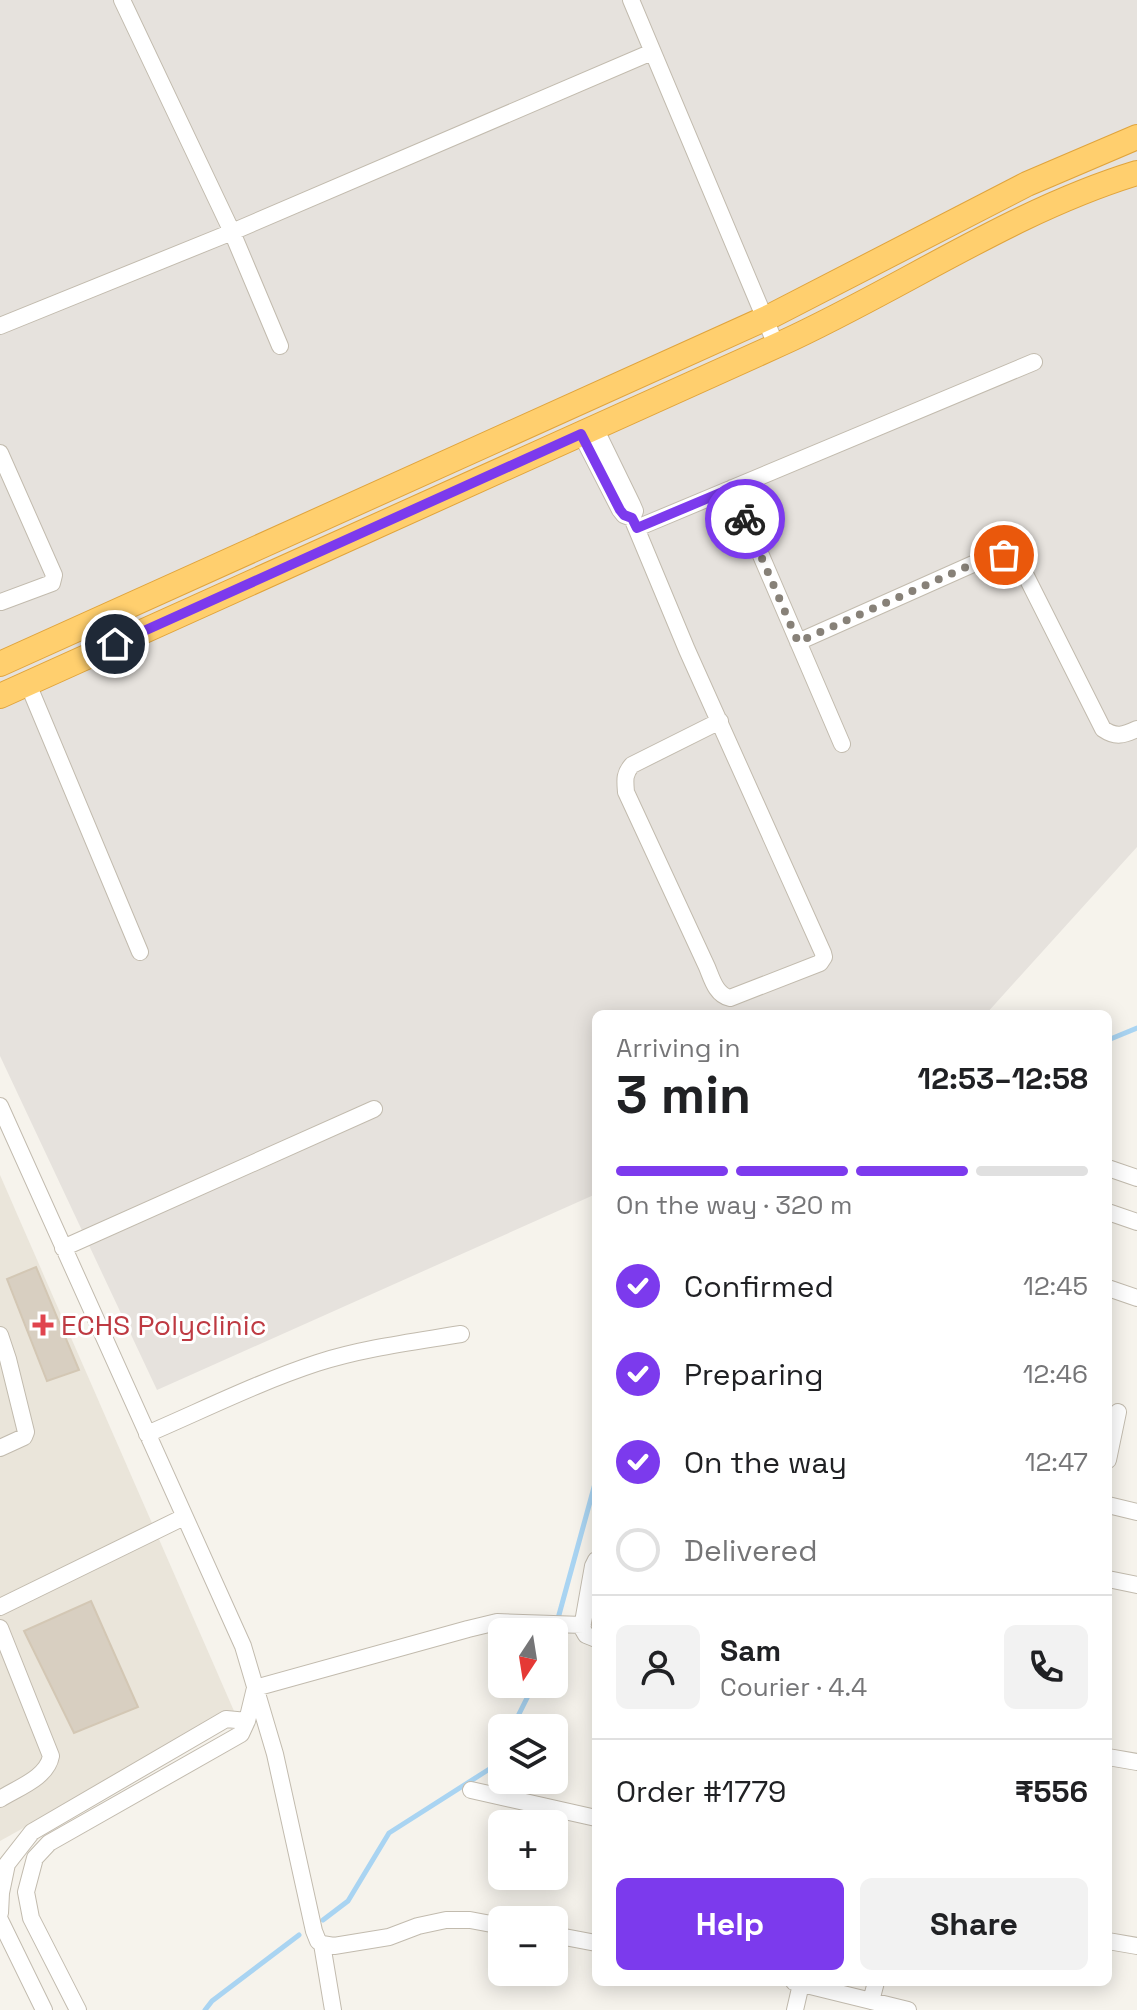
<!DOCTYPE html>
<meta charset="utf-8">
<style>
:root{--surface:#fff;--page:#f2f2f2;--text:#202124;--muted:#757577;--line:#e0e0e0;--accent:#7c3aed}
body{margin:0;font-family:"Space Grotesk",sans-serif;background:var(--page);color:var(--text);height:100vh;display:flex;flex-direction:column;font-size:30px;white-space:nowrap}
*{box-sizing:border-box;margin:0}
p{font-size:26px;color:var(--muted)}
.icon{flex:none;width:44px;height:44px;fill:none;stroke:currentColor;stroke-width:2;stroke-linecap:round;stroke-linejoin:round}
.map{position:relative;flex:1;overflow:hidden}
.drawer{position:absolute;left:592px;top:1010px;width:520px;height:976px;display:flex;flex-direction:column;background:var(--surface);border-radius:12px;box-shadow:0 4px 20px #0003}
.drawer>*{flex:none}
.needle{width:52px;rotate:192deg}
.buttons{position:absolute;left:488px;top:1618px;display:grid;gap:16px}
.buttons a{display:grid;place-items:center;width:80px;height:80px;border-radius:12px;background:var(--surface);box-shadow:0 4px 20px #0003;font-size:40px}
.pin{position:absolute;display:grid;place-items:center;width:68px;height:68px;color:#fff;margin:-34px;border:4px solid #fff;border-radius:50%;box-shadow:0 2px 8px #0007}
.courier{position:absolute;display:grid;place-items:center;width:80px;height:80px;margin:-40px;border:6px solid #7c3aed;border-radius:50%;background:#fff;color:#222;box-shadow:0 2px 10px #0007}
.headline em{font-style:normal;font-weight:600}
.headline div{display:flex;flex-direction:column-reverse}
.headline{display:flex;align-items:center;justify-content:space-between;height:136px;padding:0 24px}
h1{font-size:52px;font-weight:600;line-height:60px}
.bar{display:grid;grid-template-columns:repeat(4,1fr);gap:12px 8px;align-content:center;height:96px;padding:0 24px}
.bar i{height:10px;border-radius:6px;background:var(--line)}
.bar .current{background:var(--accent)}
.bar p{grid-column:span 4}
.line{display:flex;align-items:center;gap:20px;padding:0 24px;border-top:2px solid var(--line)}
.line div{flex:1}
.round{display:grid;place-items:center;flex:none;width:84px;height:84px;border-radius:12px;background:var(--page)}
ol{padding:0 24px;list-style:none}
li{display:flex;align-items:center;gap:24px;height:88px}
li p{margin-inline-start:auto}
li .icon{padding:8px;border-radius:50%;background:var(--accent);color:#fff;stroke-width:4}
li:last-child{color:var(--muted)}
li i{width:44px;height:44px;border:4px solid var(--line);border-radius:50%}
.action{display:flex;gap:16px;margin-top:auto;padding:16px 24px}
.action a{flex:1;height:92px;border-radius:12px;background:var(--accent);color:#fff;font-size:32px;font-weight:600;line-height:92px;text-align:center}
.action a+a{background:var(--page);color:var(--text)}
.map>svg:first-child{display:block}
.residential{fill:#eae5da}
.industrial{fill:#e6e2dd}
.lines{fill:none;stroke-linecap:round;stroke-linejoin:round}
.stream{stroke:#a9d4f2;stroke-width:5}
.building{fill:#d8cfc1;stroke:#d3c7b4;stroke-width:2}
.minor-casing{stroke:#c2bbae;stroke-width:18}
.highway-casing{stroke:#e0a43c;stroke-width:26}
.minor{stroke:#fff;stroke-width:16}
.highway{stroke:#ffcf6e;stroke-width:24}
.done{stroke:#878178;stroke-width:8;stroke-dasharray:0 14.4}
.route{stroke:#7c3aed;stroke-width:10}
.health-dot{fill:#e0444e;stroke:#fff;stroke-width:3}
.labels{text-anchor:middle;stroke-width:6;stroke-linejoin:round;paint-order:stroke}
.health-label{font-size:28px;fill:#be3a42;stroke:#fff;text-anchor:start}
</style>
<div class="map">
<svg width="1137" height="2010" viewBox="0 0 1137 2010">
<rect width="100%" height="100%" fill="#f6f3ec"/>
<path class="residential" d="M0 1175 234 1711 0 1841Z"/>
<path class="industrial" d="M0 0H1137V847L986 1014H596V1194L157 1390 0 1056Z"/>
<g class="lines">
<path class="stream" d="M1108 1040 1137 1028
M554 1633 596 1480
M512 1728 534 1684
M323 1920 348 1901 389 1833 491 1768 502 1747
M205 2010 212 2001 299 1935"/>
</g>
<path class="building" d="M36 1267 79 1370 47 1381 7 1279Z
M91 1601 138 1707 74 1733 24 1631Z"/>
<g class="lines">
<defs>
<path id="minor" d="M122 0 232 232 280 346
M631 0 776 345
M0 326 232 232 652 52
M595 428 632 504 635 511 632 518 687 650 823 953 824 957 820 963 730 998C716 995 712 979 707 967L626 792C625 780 624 774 632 765L720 721
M581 434 620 510 624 515 632 518
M0 453 54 575 52 583 1 602
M732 488 842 744
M637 528 1034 362
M798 642 991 556 1004 555 1020 564 1103 729C1116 738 1124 735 1137 729
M28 684 140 952
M0 1106 243 1646 275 1754 314 1931 318 1941 322 1944 333 2010
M1108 1168 1137 1178
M1108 1212 1137 1222
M63 1248 374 1109
M1108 1288 1137 1298
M0 1335 8 1359 26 1432 24 1437 0 1448
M147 1434C203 1410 259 1382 317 1363 364 1348 413 1342 461 1334
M1108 1460 1118 1412
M1108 1505 1137 1512
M596 1560 593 1566 582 1628 586 1635 596 1639
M1108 1579 1137 1585
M0 1607 184 1517
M0 1628 51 1756C47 1778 17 1788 0 1799
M1108 1757 1137 1762
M471 1790 596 1818
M0 1913 1 1893 7 1864 32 1832 226 1719 247 1721
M0 1920 44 2010
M554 1935 596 1943
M1108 1941 1137 1946
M322 1944 334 1946 389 1937 418 1926 446 1920H470L502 1926
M794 1982 908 2010
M871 2001 876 1982
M78 2010 31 1918 26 1892 35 1858 49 1843 241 1734 247 1721 255 1688 468 1629 497 1622 583 1625
M795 2010 801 1984"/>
<path id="highway" d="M0 664 773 315 1027 184 1137 137
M0 696C260 579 520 462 780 344 899 290 1012 211 1137 173"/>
</defs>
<use href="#minor" class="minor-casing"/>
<use href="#highway" class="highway-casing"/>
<use href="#minor" class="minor"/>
<use href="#highway" class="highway"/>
</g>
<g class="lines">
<path class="done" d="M745 519 798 642 991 556 1004 555"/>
<path class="route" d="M115 644 581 434 620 510 624 515 632 518 637 528 732 488 745 519"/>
</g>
<path class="health-dot" d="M39 1313h8v8h8v8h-8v8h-8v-8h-8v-8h8z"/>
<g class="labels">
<g class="health-label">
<text x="61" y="1335">ECHS Polyclinic</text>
</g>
</g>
</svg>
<div class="buttons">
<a><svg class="needle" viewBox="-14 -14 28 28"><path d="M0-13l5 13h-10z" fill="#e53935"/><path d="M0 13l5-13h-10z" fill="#757577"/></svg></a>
<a><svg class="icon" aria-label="layers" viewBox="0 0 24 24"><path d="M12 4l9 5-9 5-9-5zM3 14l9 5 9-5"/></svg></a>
<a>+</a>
<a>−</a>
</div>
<div class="pin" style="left:1004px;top:555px;background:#ea580c"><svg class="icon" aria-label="bag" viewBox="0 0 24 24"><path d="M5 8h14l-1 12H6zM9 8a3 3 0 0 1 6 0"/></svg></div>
<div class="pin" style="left:115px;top:644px;background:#1f2937"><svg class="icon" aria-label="home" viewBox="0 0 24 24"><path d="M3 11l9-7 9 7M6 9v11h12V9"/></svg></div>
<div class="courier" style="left:745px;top:519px"><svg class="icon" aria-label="bike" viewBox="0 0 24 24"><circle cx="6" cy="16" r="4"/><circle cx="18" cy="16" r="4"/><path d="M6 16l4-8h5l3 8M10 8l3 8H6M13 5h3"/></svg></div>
<section class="drawer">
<div class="headline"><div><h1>3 min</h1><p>Arriving in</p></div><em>12:53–12:58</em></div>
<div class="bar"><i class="current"></i><i class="current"></i><i class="current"></i><i></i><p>On the way · 320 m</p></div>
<ol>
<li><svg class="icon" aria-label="check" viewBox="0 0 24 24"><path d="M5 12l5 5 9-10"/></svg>Confirmed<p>12:45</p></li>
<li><svg class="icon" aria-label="check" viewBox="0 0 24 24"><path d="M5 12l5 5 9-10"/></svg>Preparing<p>12:46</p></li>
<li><svg class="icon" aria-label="check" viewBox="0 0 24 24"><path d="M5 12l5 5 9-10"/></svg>On the way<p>12:47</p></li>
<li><i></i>Delivered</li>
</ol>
<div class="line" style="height:144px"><a class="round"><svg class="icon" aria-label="person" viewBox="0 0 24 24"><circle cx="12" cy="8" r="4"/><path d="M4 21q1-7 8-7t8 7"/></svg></a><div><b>Sam</b><p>Courier · 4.4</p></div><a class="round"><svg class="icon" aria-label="phone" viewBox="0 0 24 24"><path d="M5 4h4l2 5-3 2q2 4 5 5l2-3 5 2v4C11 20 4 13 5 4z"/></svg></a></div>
<div class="line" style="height:104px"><div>Order #1779</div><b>₹556</b></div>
<div class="action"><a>Help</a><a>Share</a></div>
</section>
</div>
